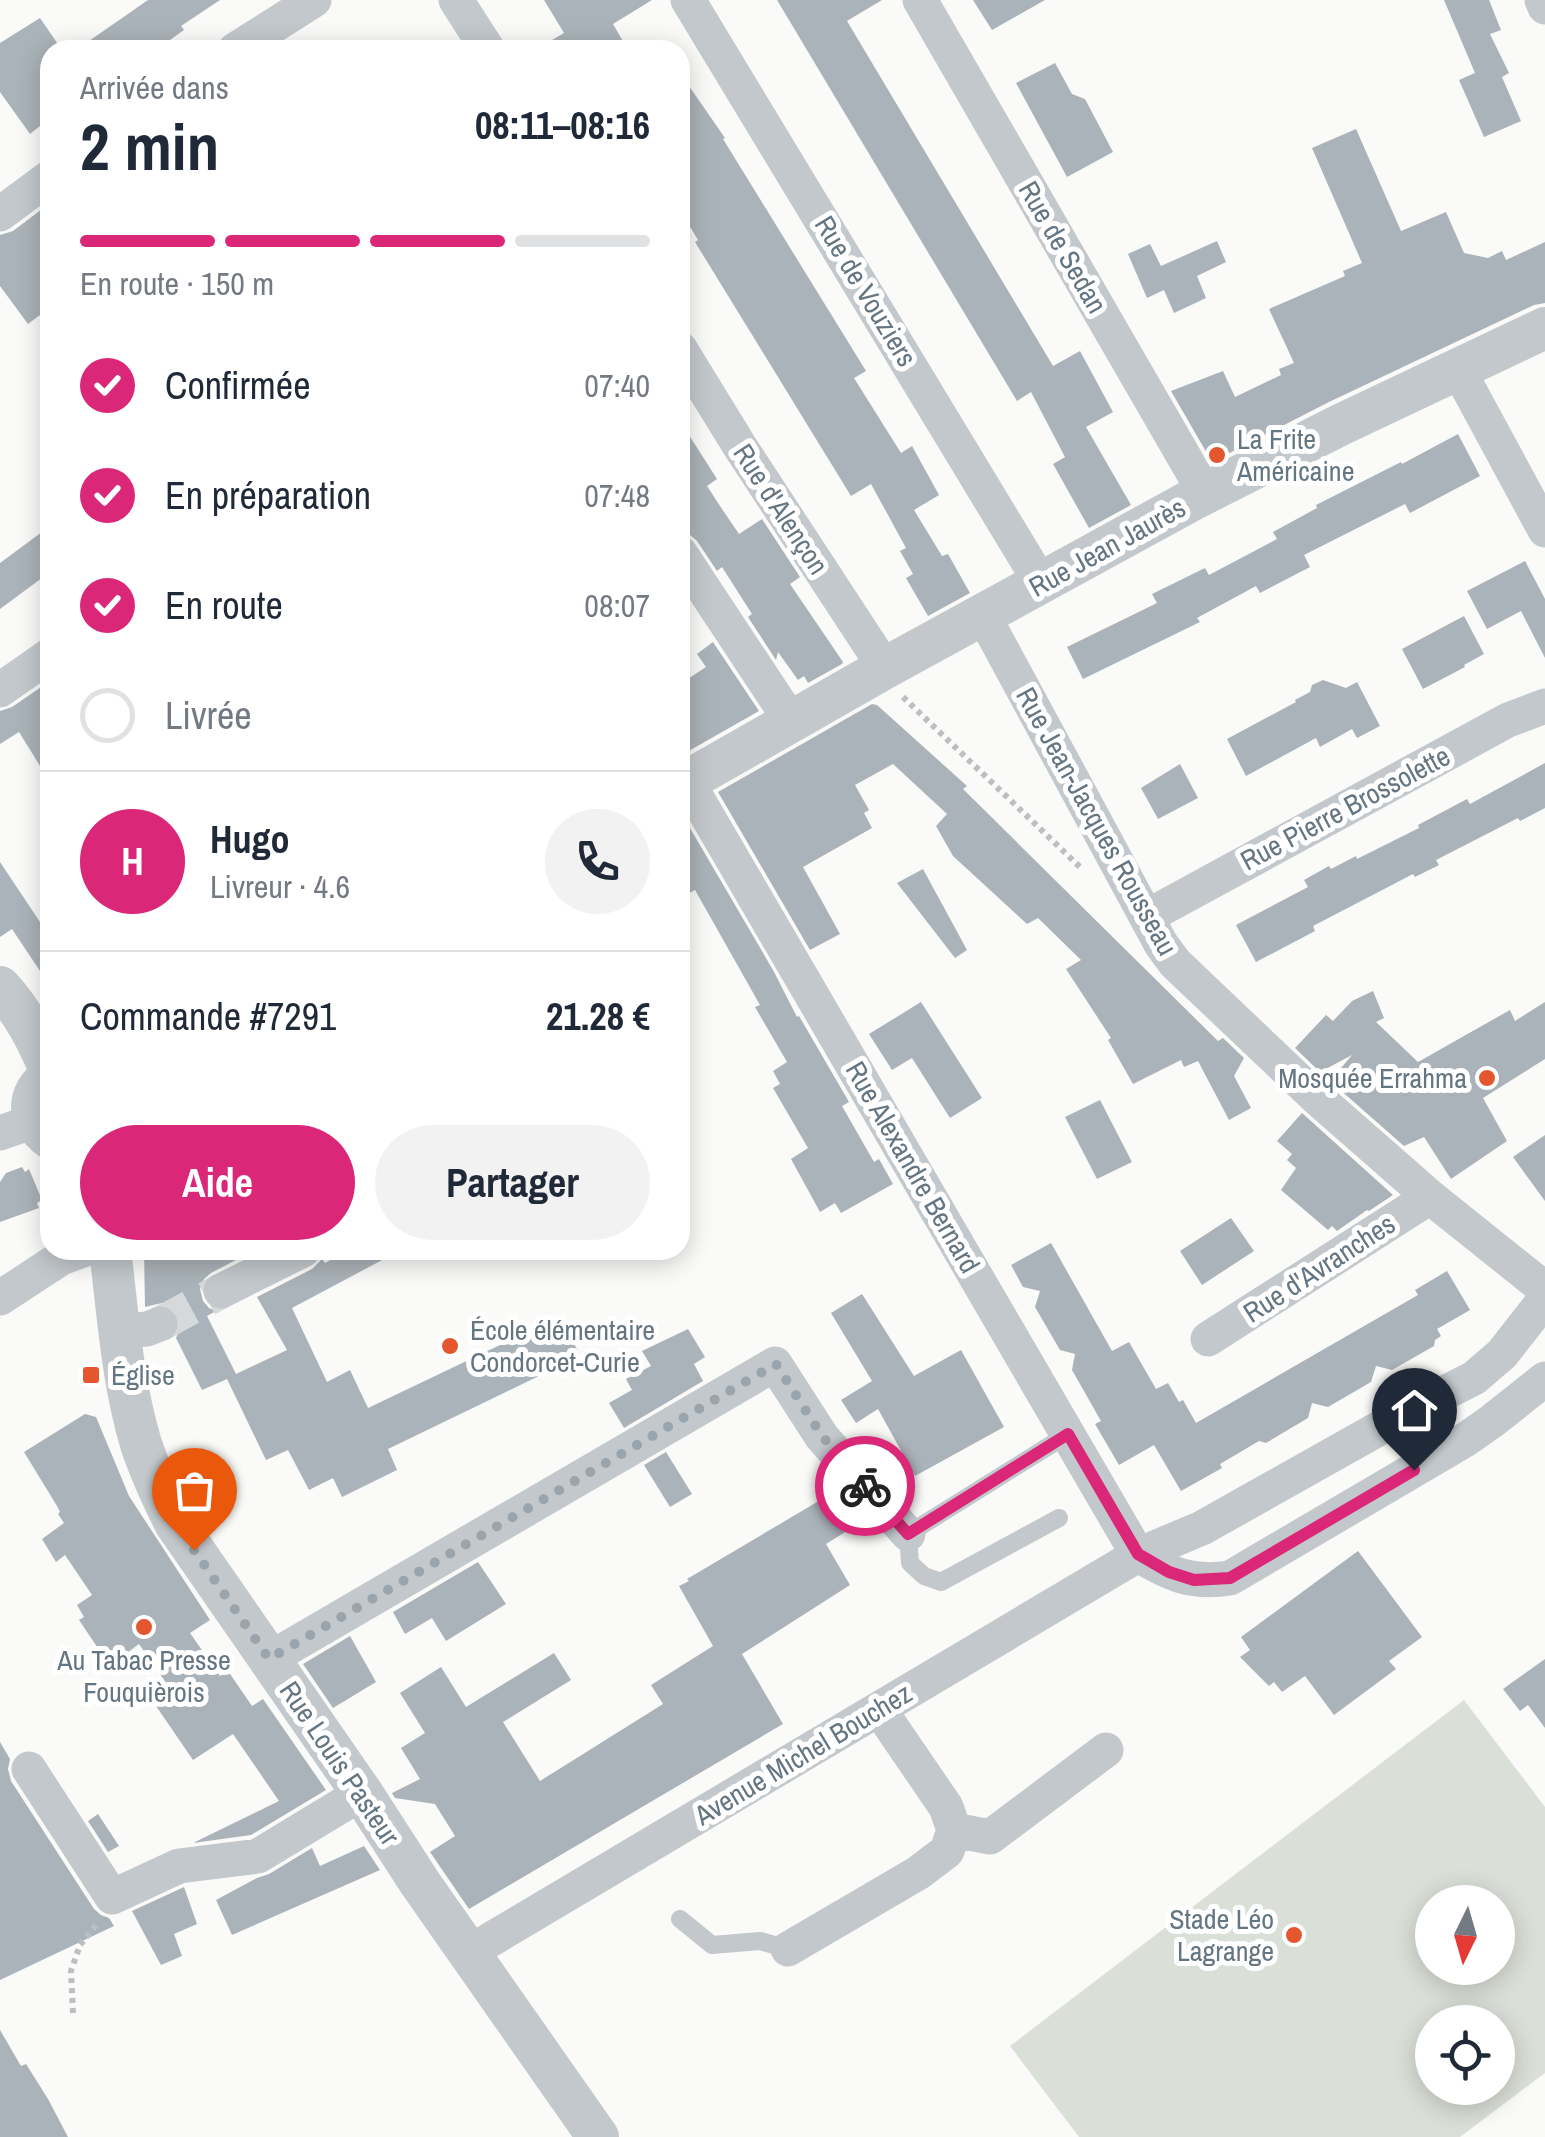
<!DOCTYPE html>
<html lang="fr">
<meta charset="utf-8">
<style>
:root{--surface:#fff;--page:#f2f2f3;--text:#1f2937;--muted:#747a83;--line:#e0e1e3;--accent:#db2777}
body{margin:0;font-family:"Archivo Narrow",sans-serif;background:var(--page);color:var(--text);height:100vh;display:flex;flex-direction:column;font-size:38px;white-space:nowrap}
*{box-sizing:border-box;margin:0}
p{font-size:32px;color:var(--muted)}
.icon{flex:none;width:55px;height:55px;fill:none;stroke:currentColor;stroke-width:2;stroke-linecap:round;stroke-linejoin:round}
.map{position:relative;flex:1;overflow:hidden}
.side{position:absolute;left:40px;top:40px;width:650px;height:1220px;display:flex;flex-direction:column;background:var(--surface);border-radius:30px;box-shadow:0 5px 25px #0003}
.side>*{flex:none}
.needle{width:65px;rotate:185deg}
.controls{position:absolute;left:1415px;top:1885px;display:grid;gap:20px}
.controls a{display:grid;place-items:center;width:100px;height:100px;border-radius:50%;background:var(--surface);box-shadow:0 5px 25px #0003;font-size:50px}
.pin{position:absolute;display:grid;place-items:center;width:85px;height:85px;color:#fff;margin:-102px -42px;border-radius:50% 50% 50% 0;rotate:-45deg;box-shadow:0 0 10px #0007}
.pin .icon{rotate:45deg}
.courier{position:absolute;display:grid;place-items:center;width:100px;height:100px;margin:-50px;border:8px solid #db2777;border-radius:50%;background:#fff;color:#222;box-shadow:0 2px 12px #0007}
.headline em{font-style:normal;font-weight:700}
.headline div{display:flex;flex-direction:column-reverse}
.headline{display:flex;align-items:center;justify-content:space-between;height:170px;padding:0 40px}
h1{font-size:65px;font-weight:700;line-height:75px}
.bar{display:grid;grid-template-columns:repeat(4,1fr);gap:15px 10px;align-content:center;height:120px;padding:0 40px}
.bar i{height:12px;border-radius:8px;background:var(--line)}
.bar .on{background:var(--accent)}
.bar p{grid-column:span 4}
.line{display:flex;align-items:center;gap:25px;padding:0 40px;border-top:2px solid var(--line)}
.line div{flex:1}
.round{display:grid;place-items:center;flex:none;width:105px;height:105px;border-radius:52px;background:var(--page)}
ol{padding:0 40px;list-style:none}
li{display:flex;align-items:center;gap:30px;height:110px}
li p{margin-inline-start:auto}
li .icon{padding:10px;border-radius:50%;background:var(--accent);color:#fff;stroke-width:4}
li:last-child{color:var(--muted)}
li i{width:55px;height:55px;border:5px solid var(--line);border-radius:50%}
.action{display:flex;gap:20px;margin-top:auto;padding:20px 40px}
.action a{flex:1;height:115px;border-radius:60px;background:var(--accent);color:#fff;font-size:40px;font-weight:700;line-height:115px;text-align:center}
.action a+a{background:var(--page);color:var(--text)}
.map>svg:first-child{display:block}
.green{fill:#dadfd7;fill-rule:evenodd}
.building{fill:#aab3b9}
.lines{fill:none;stroke-linecap:round;stroke-linejoin:round}
.minor-tunnel{stroke:#d5d9db;stroke-width:35;stroke-dasharray:35 18;stroke-linecap:butt}
.path{stroke:#bbbfc2;stroke-width:6;stroke-dasharray:5 5;stroke-linecap:butt}
.service{stroke:#c3c8cc;stroke-width:18}
.minor{stroke:#c3c8cc;stroke-width:35}
.tertiary{stroke:#c3c8cc;stroke-width:42}
.done{stroke:#99a4ac;stroke-width:10;stroke-dasharray:0 18}
.route{stroke:#db2777;stroke-width:12}
.poi-dot{fill:#e4572e;stroke:#fff;stroke-width:4}
.labels{text-anchor:middle;stroke-width:10;stroke-linejoin:round;paint-order:stroke}
.street-label{font-size:28px;fill:#657683;stroke:#fff}
.poi-label{font-size:28px;fill:#657683;stroke:#fff;text-anchor:start}
</style>
<div class="map">
<svg width="1545" height="2137" viewBox="0 0 1545 2137">
<rect width="100%" height="100%" fill="#fafaf8"/>
<path class="green" d="M1464 1700 1545 1807V2073L1460 2137H1079L1010 2046ZM1432 1902H1498V1968H1432ZM1432 2022H1498V2088H1432Z"/>
<path class="building" d="M148 0H220L181 26 184 30 156 50H76Z
M544 0H652L613 24 628 50H535L564 33Z
M777 0H882L847 21 1053 366 1080 351 1113 412 1086 427 1131 505 1089 528 1053 464 1065 457 1031 392 1017 401Z
M973 0H1045L992 30Z
M1444 0H1489L1501 30 1490 34 1509 73 1502 77 1521 121 1484 137 1459 80 1475 73Z
M40 18 62 50H50V118L30 134 0 92V43Z
M1055 63 1072 94 1085 99 1113 152 1067 177 1016 83Z
M680 73 725 138 723 139 866 371 854 378 901 453 912 446 939 495 914 510 942 556 948 554 970 593 928 616 906 578 913 574 900 551 906 548 871 484 851 496 695 242 698 240 680 210Z
M1356 129 1401 231 1446 212 1464 253 1488 258 1502 251 1506 260 1545 242V303L1534 305 1329 402 1212 462 1171 391 1223 371 1235 397 1281 375 1279 369 1294 363 1269 309 1345 276 1343 271 1362 263 1312 148Z
M50 203V298L43 302 48 309 28 324 0 286V235L13 231Z
M1217 241 1226 262 1197 276 1206 298 1174 313 1164 290 1147 298 1128 254 1150 244 1161 266Z
M680 421 717 479 707 486 720 506 739 534 762 519 800 577 790 584 843 662 842 664 808 683 804 676 798 680 778 652 776 660 748 617 752 614 722 567 717 571 697 541 689 534 680 532Z
M1458 434 1480 476 1410 513 1405 504 1304 555 1310 567 1260 593 1256 586 1197 618 1200 622 1083 679 1067 647 1157 603 1152 594 1205 568 1209 575 1277 539 1273 532 1317 508 1316 505 1401 462 1402 464Z
M50 526V572L0 609V563Z
M1525 561 1545 599V658L1521 611 1487 629 1467 591Z
M1464 616 1484 654 1464 665 1465 667 1423 689 1402 649Z
M713 642 759 711 680 756V684L706 667 697 654Z
M1323 680 1346 688 1357 682 1380 726 1357 738 1352 729 1320 747 1316 738 1246 776 1227 739 1296 702 1295 700 1310 692 1312 685Z
M50 681V782L19 732 0 744V711L12 707Z
M872 704 877 705 967 786 963 789 1218 1041 1223 1038 1244 1058 1234 1076 1251 1108 1229 1120 1198 1061 1184 1067 1181 1060 1133 1084 1108 1040 1111 1038 1066 969 1081 960 1038 918 1027 924 953 856 936 826 947 814 893 764 855 785 869 810 864 813 872 828 803 867 840 934 810 950 718 792Z
M1545 763V808L1520 821 1518 818 1436 860 1439 865 1415 877 1413 874 1313 926 1315 931 1256 962 1236 925 1308 887 1304 880 1329 866 1331 869 1356 856 1357 859 1419 828 1418 825 1467 799 1470 804Z
M1180 764 1198 798 1158 819 1141 788Z
M680 811 773 970 797 1017 799 1016 849 1102 842 1106 874 1162 879 1159 893 1184 841 1213 835 1203 820 1212 791 1159 808 1148 773 1088 780 1084 773 1071 787 1062 755 1007 760 1005 695 890 680 898Z
M0 862 50 937V986L12 929 0 937Z
M923 869 967 950 955 958 897 883Z
M1373 991 1384 1018 1376 1022 1418 1062 1510 1010 1515 1021 1545 1002V1059L1483 1098 1507 1141 1451 1179 1424 1137 1404 1146 1330 1081 1352 1055 1320 1072 1295 1048 1326 1015 1333 1021 1352 1001Z
M921 1002 982 1098 950 1118 912 1058 892 1070 869 1034Z
M1100 1100 1132 1162 1097 1179 1065 1117Z
M1302 1113 1393 1195 1369 1211 1367 1210 1337 1231 1332 1226 1328 1230 1281 1190 1296 1168 1287 1160 1292 1154 1277 1141Z
M1545 1135V1201L1513 1157Z
M22 1167 25 1172 29 1169 42 1200 37 1203 39 1208 0 1222V1182L6 1173Z
M1231 1218 1254 1251 1202 1285 1180 1251Z
M1051 1243 1112 1351 1129 1342 1156 1389 1168 1383 1179 1402 1183 1400 1196 1423 1418 1295 1415 1290 1447 1271 1470 1310 1437 1329 1441 1336 1435 1340 1434 1346 1392 1370 1376 1366 1371 1382 1328 1407 1312 1403 1308 1418 1266 1443 1259 1441 1220 1464 1222 1468 1181 1491 1154 1445 1119 1465 1095 1424 1101 1421 1072 1370 1075 1354 1060 1350 1035 1307 1040 1291 1023 1287 1011 1265Z
M144 1250H255L211 1273 204 1279 200 1289 203 1301 209 1308 216 1311 207 1316 236 1374 287 1350 257 1297 312 1269 322 1259 325 1263 349 1250H401L292 1308 327 1382 350 1370 368 1408 561 1316 580 1356 388 1449 397 1470 342 1497 333 1478 309 1490 288 1450 266 1460 227 1379 202 1390 176 1338 181 1326 179 1316 174 1308 162 1303 145 1307Z
M862 1294 914 1376 961 1350 1004 1427 915 1476 878 1409 856 1423 841 1400 872 1381 831 1313Z
M688 1329 705 1357 694 1364 703 1381 624 1428 609 1403 632 1390 626 1379 651 1366 642 1351Z
M85 1414 96 1417 129 1496 210 1620 190 1633 220 1676 228 1671 252 1706 263 1699 326 1790 251 1835 193 1843 279 1801 233 1734 193 1760 154 1703 171 1690 139 1644 110 1666 79 1620 84 1617 77 1605 92 1595 65 1555 56 1562 42 1539 64 1523 58 1514 60 1512 57 1506 24 1452Z
M666 1452 692 1494 670 1507 644 1465Z
M839 1489 866 1519 826 1544 850 1585 742 1654 783 1724 469 1909 430 1852 455 1836 435 1804 395 1798 392 1793 420 1779 401 1748 425 1733 400 1693 441 1667 466 1707 554 1653 571 1680 503 1722 540 1781 663 1704 651 1685 713 1646 679 1586 689 1581 687 1579Z
M1358 1551 1422 1637 1389 1661 1396 1669 1334 1715 1305 1676 1282 1692 1274 1682 1269 1686 1240 1657 1250 1650 1241 1637Z
M478 1562 506 1604 446 1641 432 1618 405 1634 393 1612Z
M350 1636 376 1682 333 1708 303 1664Z
M1545 1659V1728L1528 1705 1520 1711 1503 1689Z
M0 1742 10 1759 8 1769 11 1781 94 1909 101 1915 109 1918 114 1926 0 1980Z
M98 1814 119 1846 108 1852 88 1821Z
M364 1846 380 1870 232 1935 216 1900 257 1878 269 1874 312 1848 320 1866Z
M184 1887 197 1924 174 1934 182 1956 161 1965 132 1911Z
M0 2030 21 2066 26 2064 48 2099 68 2137H0Z"/>
<g class="lines">
<path class="minor-tunnel" d="M160 1324 221 1291"/>
<path class="path" d="M903 697 1081 868
M73 2013 71 1971 80 1945 97 1924"/>
<path class="service" d="M1059 1518 941 1582 924 1576 910 1563 908 1534 1068 1434
M680 1919 712 1945 760 1941 788 1949"/>
<path class="minor" d="M456 0 488 50
M688 0 1041 583
M920 0 1205 493
M1542 0 1545 7
M235 50 314 0
M0 214 50 177
M680 349 739 445 885 668
M1459 371 1545 530
M680 553 791 721
M983 615 1161 944 1175 963 1317 1098 1430 1197 1545 1289
M0 690 50 655
M687 781 1138 1555C1171 1574 1190 1584 1230 1578L1465 1440 1492 1421 1545 1379
M1148 916 1508 720 1545 706
M0 1133 34 1121
M221 1291 303 1250
M0 1298 61 1258 83 1250
M120 1331 147 1329 160 1324
M1208 1339 1430 1197
M269 1659 775 1364 822 1437 908 1534
M29 1769 112 1897 179 1866 258 1856 362 1793
M954 1830 990 1837 1106 1750
M788 1949 918 1873 947 1851 954 1830 946 1807 879 1709
M468 1953 1138 1555 1202 1528 1419 1406 1474 1378 1502 1354 1545 1299"/>
<path class="tertiary" d="M680 785 885 668 1192 500 1340 425 1545 328
M0 987C23 1012 37 1039 50 1070
M50 1077C26 1093 26 1121 50 1138
M110 1250C118 1314 122 1381 141 1444 150 1471 162 1497 175 1523L362 1793 420 1883 598 2137"/>
</g>
<g class="lines">
<path class="done" d="M194 1550 269 1659 776 1364 822 1436 865 1486"/>
<path class="route" d="M865 1486 908 1534 1068 1434 1138 1554 1169 1572 1194 1580 1230 1578 1414 1470"/>
</g>
<g class="poi-dot">
<circle cx="1217" cy="455" r="10"/>
<circle cx="1487" cy="1078" r="10"/>
<circle cx="450" cy="1346" r="10"/>
<rect x="81" y="1365" width="20" height="20" rx="5"/>
<circle cx="144" cy="1627" r="10"/>
<circle cx="1294" cy="1935" r="10"/>
</g>
<g class="labels">
<g class="street-label">
<text transform="translate(1063 247) rotate(60)" y="10">Rue de Sedan</text>
<text transform="translate(866 291) rotate(59)" y="10">Rue de Vouziers</text>
<text transform="translate(781 509) rotate(57)" y="10">Rue d'Alençon</text>
<text transform="translate(1107 547) rotate(-29)" y="10">Rue Jean Jaurès</text>
<text transform="translate(1345 808) rotate(-28)" y="10">Rue Pierre Brossolette</text>
<text transform="translate(1097 821) rotate(61)" y="10">Rue Jean-Jacques Rousseau</text>
<text transform="translate(913 1167) rotate(60)" y="10">Rue Alexandre Bernard</text>
<text transform="translate(1319 1268) rotate(-33)" y="10">Rue d'Avranches</text>
<text transform="translate(803 1754) rotate(-31)" y="10">Avenue Michel Bouchez</text>
<text transform="translate(340 1763) rotate(56)" y="10">Rue Louis Pasteur</text>
</g>
<g class="poi-label">
<text x="1237" y="449">La Frite<tspan x="1237" dy="32">Américaine</tspan></text>
<text x="1467" y="1088" text-anchor="end">Mosquée Errahma</text>
<text x="470" y="1340">École élémentaire<tspan x="470" dy="32">Condorcet-Curie</tspan></text>
<text x="111" y="1385">Église</text>
<text x="144" y="1670" text-anchor="middle">Au Tabac Presse<tspan x="144" dy="32">Fouquièrois</tspan></text>
<text x="1274" y="1929" text-anchor="end">Stade Léo<tspan x="1274" dy="32">Lagrange</tspan></text>
</g>
</g>
</svg>
<div class="controls">
<a><svg class="needle" viewBox="-14 -14 28 28"><path d="M0-13l5 13h-10z" fill="#e53935"/><path d="M0 13l5-13h-10z" fill="#747a83"/></svg></a>
<a><svg class="icon" aria-label="locate" viewBox="0 0 24 24"><circle cx="12" cy="12" r="6"/><path d="M12 2v4M12 18v4M2 12h4M18 12h4"/></svg></a>
</div>
<div class="pin" style="left:194px;top:1550px;background:#ea580c"><svg class="icon" aria-label="bag" viewBox="0 0 24 24"><path d="M5 8h14l-1 12H6zM9 8a3 3 0 0 1 6 0"/></svg></div>
<div class="pin" style="left:1414px;top:1470px;background:#1f2937"><svg class="icon" aria-label="home" viewBox="0 0 24 24"><path d="M3 11l9-7 9 7M6 9v11h12V9"/></svg></div>
<div class="courier" style="left:865px;top:1486px"><svg class="icon" aria-label="bike" viewBox="0 0 24 24"><circle cx="6" cy="16" r="4"/><circle cx="18" cy="16" r="4"/><path d="M6 16l4-8h5l3 8M10 8l3 8H6M13 5h3"/></svg></div>
<section class="side">
<div class="headline"><div><h1>2 min</h1><p>Arrivée dans</p></div><em>08:11–08:16</em></div>
<div class="bar"><i class="on"></i><i class="on"></i><i class="on"></i><i></i><p>En route · 150 m</p></div>
<ol>
<li><svg class="icon" aria-label="check" viewBox="0 0 24 24"><path d="M5 12l5 5 9-10"/></svg>Confirmée<p>07:40</p></li>
<li><svg class="icon" aria-label="check" viewBox="0 0 24 24"><path d="M5 12l5 5 9-10"/></svg>En préparation<p>07:48</p></li>
<li><svg class="icon" aria-label="check" viewBox="0 0 24 24"><path d="M5 12l5 5 9-10"/></svg>En route<p>08:07</p></li>
<li><i></i>Livrée</li>
</ol>
<div class="line" style="height:180px"><b class="round" style="background:var(--accent);color:#fff">H</b><div><b>Hugo</b><p>Livreur · 4.6</p></div><a class="round"><svg class="icon" aria-label="phone" viewBox="0 0 24 24"><path d="M5 4h4l2 5-3 2q2 4 5 5l2-3 5 2v4C11 20 4 13 5 4z"/></svg></a></div>
<div class="line" style="height:130px"><div>Commande #7291</div><b>21.28 €</b></div>
<div class="action"><a>Aide</a><a>Partager</a></div>
</section>
</div>
